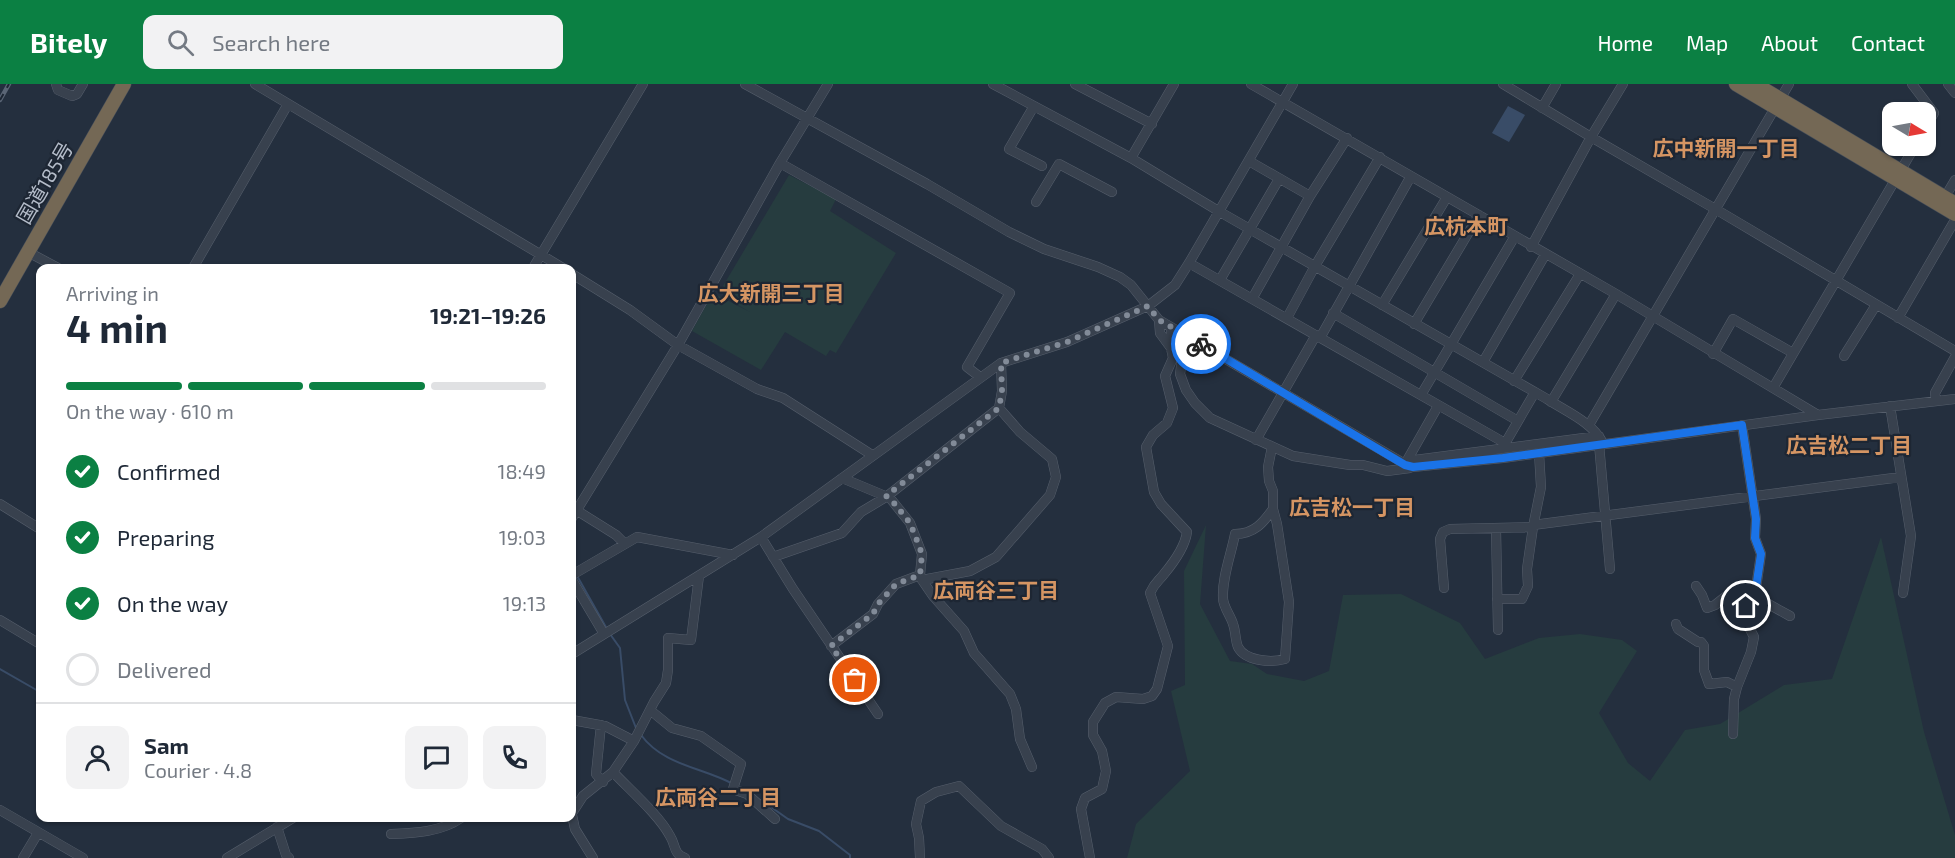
<!DOCTYPE html>
<meta charset="utf-8">
<style>
:root{--surface:#fff;--page:#f2f2f3;--text:#1f2937;--muted:#747a83;--line:#e0e1e3;--accent:#0b8043}
body{margin:0;font-family:"Exo 2","Noto Sans JP",sans-serif;background:var(--page);color:var(--text);height:100vh;display:flex;flex-direction:column;font-size:22px;white-space:nowrap}
*{box-sizing:border-box;margin:0}
p{font-size:20px;color:var(--muted)}
.icon{flex:none;width:33px;height:33px;fill:none;stroke:currentColor;stroke-width:2;stroke-linecap:round;stroke-linejoin:round}
.map{position:relative;flex:1;overflow:hidden}
.side{position:absolute;left:36px;top:180px;width:540px;height:558px;display:flex;flex-direction:column;background:var(--surface);border-radius:12px;box-shadow:0 2px 4px #0004}
.side>*{flex:none}
.needle{width:39px;rotate:100deg}
.fabs{position:absolute;left:1882px;top:18px;display:grid;gap:12px}
.fabs a{display:grid;place-items:center;width:54px;height:54px;border-radius:12px;background:var(--surface);box-shadow:0 2px 4px #0004;font-size:30px}
.pin{position:absolute;display:grid;place-items:center;width:51px;height:51px;color:#fff;margin:-26px;border:3px solid #fff;border-radius:50%;box-shadow:0 2px 6px #0007}
.courier{position:absolute;display:grid;place-items:center;width:60px;height:60px;margin:-30px;border:4px solid #1a73e8;border-radius:50%;background:#fff;color:#222;box-shadow:0 2px 8px #0007}
.head em{font-style:normal;font-weight:700}
.head div{display:flex;flex-direction:column-reverse}
.head{display:flex;align-items:center;justify-content:space-between;height:102px;padding:0 30px}
h1{font-size:39px;font-weight:700;line-height:45px}
.bar{display:grid;grid-template-columns:repeat(4,1fr);gap:9px 6px;align-content:center;height:72px;padding:0 30px}
.bar i{height:8px;border-radius:4px;background:var(--line)}
.bar .active{background:var(--accent)}
.bar p{grid-column:span 4}
.line{display:flex;align-items:center;gap:15px;padding:0 30px;border-top:2px solid var(--line)}
.line div{flex:1}
.round{display:grid;place-items:center;flex:none;width:63px;height:63px;border-radius:12px;background:var(--page)}
ol{padding:0 30px;list-style:none}
li{display:flex;align-items:center;gap:18px;height:66px}
li p{margin-inline-start:auto}
li .icon{padding:6px;border-radius:50%;background:var(--accent);color:#fff;stroke-width:4}
li:last-child{color:var(--muted)}
li i{width:33px;height:33px;border:3px solid var(--line);border-radius:50%}
header{display:flex;align-items:center;gap:36px;box-sizing:border-box;height:84px;padding:0 30px;background:var(--accent);color:#fff}
header strong{font-size:28px}
nav{display:flex;gap:33px;margin-inline-start:auto;font-size:21px}
.search{width:420px;height:54px;background:var(--page);display:flex;align-items:center;gap:15px;box-sizing:border-box;padding:0 21px;border-radius:12px;color:var(--muted);font-size:22px}
.map>svg:first-child{display:block}
.green{fill:#263c3f}
.water{fill:#394c67}
.lines{fill:none;stroke-linecap:round;stroke-linejoin:round}
.stream{stroke:#394c67;stroke-width:2}
.minor-casing{stroke:#565f6c;stroke-width:10}
.highway-casing{stroke:#434c59;stroke-width:15}
.minor{stroke:#38414e;stroke-width:9}
.highway{stroke:#746855;stroke-width:14}
.rail-casing{stroke:#5a6575;stroke-width:4.5}
.rail{stroke:#1d2633;stroke-width:2;stroke-dasharray:7;stroke-linecap:butt}
.done{stroke:#828b98;stroke-width:6;stroke-dasharray:0 10.8}
.route{stroke:#1a73e8;stroke-width:8}
.labels{text-anchor:middle;stroke-width:4.5;stroke-linejoin:round;paint-order:stroke}
.street-label{font-size:20px;fill:#b4bcc9;stroke:#1d2633}
.neighbourhood-label{font-size:21px;font-weight:bold;fill:#d59563;stroke:#1d2633}
</style>
<header>
<strong>Bitely</strong>
<div class="search"><svg class="icon" aria-label="search" viewBox="0 0 24 24"><circle cx="10" cy="10" r="6"/><path d="M15 15l6 6"/></svg>Search here</div>
<nav><a>Home</a><a>Map</a><a>About</a><a>Contact</a></nav>
</header>
<div class="map">
<svg width="1955" height="774" viewBox="0 0 1955 774">
<rect width="100%" height="100%" fill="#242f3e"/>
<path class="green" d="M789 91 836 115 830 127 896 169 836 269 830 266 826 272 785 248 761 286 692 247 713 209 750 228 726 214 723 202Z
M1206 441 1200 520 1230 577 1252 580 1267 590 1304 597 1329 587 1343 511 1401 510 1460 539 1485 575 1539 554 1580 550 1622 556 1637 567 1599 629 1628 679 1650 697 1685 646 1720 640 1784 601 1832 595 1881 453 1924 648 1955 751V774H1127L1136 740 1190 687 1171 607 1185 601 1184 487Z"/>
<path class="water" d="M1508 22 1525 31 1509 58 1492 49Z"/>
<g class="lines">
<path class="stream" d="M576 490 607 545
M610 550 620 564 625 616 636 644
M0 585 40 608
M641 651C664 682 702 683 733 700
M761 716 788 735 819 747 850 771V774"/>
<defs>
<path id="minor" d="M56 0 58 6 72 12 77 10 83 0
M255 0 563 184
M745 0 927 100 1009 148 1044 165 1098 183 1120 193 1131 201 1159 236 1405 380 1413 383 1503 374 1818 331 1955 315
M993 0 1131 74 1220 128 1547 315C1567 328 1592 338 1603 359
M1075 0 1152 40
M1251 0 1616 210 1818 331
M1503 0 1591 53 1717 126 1955 267
M1912 0 1934 29 1926 43
M1948 0 1955 9
M1034 22 1009 65 1042 82
M1542 24 1556 0
M1131 74 1174 0
M1249 77 1310 112
M780 79 1010 209 967 283 980 293
M1945 113 1955 96
M1036 118 1059 80 1112 108
M1531 163 1591 53 1623 0
M28 168 58 184
M1189 179 1505 359
M193 184 288 20
M533 184 643 0
M572 190 630 226 678 261 757 305 783 314 872 371
M1220 196 1279 95
M1252 215 1310 112 1347 54
M1382 221 1447 113
M1333 229 1518 337
M1287 234 1315 182 1380 73
M1898 234 1955 136
M1414 240 1479 131
M1171 243V250L1182 262 1183 268 1180 290 1186 306 1195 319 1210 334 1293 372 1350 381H1363L1387 387 1410 384
M1320 254 1411 92
M1713 270 1733 235 1793 269
M1844 272 1876 221
M1483 278 1545 171
M1514 297 1580 190
M1773 304 1915 62
M1421 311 1515 152
M1936 317 1935 309 1955 273
M1551 318 1616 210
M1890 322 1911 452 1903 509
M1589 341 1789 0
M1256 356 1316 251
M1599 360 1610 485
M1272 363 1268 383 1269 397 1273 407V425L1277 440 1289 518 1285 575C1271 579 1245 577 1238 563 1235 556 1236 548 1233 540 1231 532 1223 523 1223 514 1222 493 1231 471 1235 450 1254 450 1263 439 1273 425
M1503 363 1535 308
M1407 377 1599 352
M1405 380 1438 322
M842 394 890 414 910 439 922 470 920 491 922 496 933 512 964 547 974 569 1010 610 1016 625 1020 655 1032 683
M0 420 40 445
M576 426 616 451 625 460
M572 434 678 261 780 79 828 0
M1533 441 1901 393
M1496 444 1498 546
M761 453 793 505 878 630
M773 473 842 449 861 428 886 413 999 324
M572 491 637 453 733 471
M572 496 604 550
M922 496 970 487 996 473 1050 411 1056 393 1052 375 1020 348 999 324 1002 307 1001 279
M1696 502 1702 511 1707 524 1715 521 1725 513C1733 514 1738 519 1746 522
M1444 504 1440 455 1443 448 1450 445 1533 443
M1752 511 1790 532
M1497 515H1522L1528 502 1527 485 1533 443 1541 403 1539 369
M0 536 40 560
M1676 540 1678 545 1698 558H1701L1704 562V586L1709 600 1727 598 1737 603
M831 562 873 530 878 520 896 500 920 491
M572 570 761 453 1001 279 1067 258 1148 222 1175 201 1189 179 1293 0
M650 626 672 644 701 652 741 680 733 705 747 710 775 735
M572 636 605 642 634 657
M601 641 596 690 603 698
M1733 650 1734 615 1737 603 1751 568 1754 553 1748 541 1746 522 1756 504 1761 470 1755 454 1756 435 1742 341
M613 688C630 706 659 731 670 752 676 761 673 770 685 774
M0 726 83 774
M572 729 583 712 613 688 634 657 654 618 666 599 668 586V554L691 556 699 492
M572 731 575 745 593 774
M277 743 286 771 289 774
M391 750C415 749 441 748 461 734
M23 774 38 749
M227 774 293 734
M920 774 919 754 916 740 921 717 936 708 959 702 1001 742 1042 765 1049 774
M1090 774 1081 725 1085 714 1102 705 1106 687 1102 667 1093 651V638L1105 619 1116 613 1143 615 1152 612 1157 605 1168 562 1150 509C1155 498 1158 498 1164 490 1174 478 1185 463 1187 448L1161 420 1154 408 1146 363 1153 351 1167 339 1173 324 1165 292 1173 274 1171 264 1160 249 1159 236"/>
<path id="highway" d="M1736 0 1955 130
M1755 0 1954 119
M0 217 124 0"/>
</defs>
<use href="#minor" class="minor-casing"/>
<use href="#highway" class="highway-casing"/>
<use href="#minor" class="minor"/>
<use href="#highway" class="highway"/>
<defs>
<path id="rail" d="M0 16 9 0"/>
</defs>
<use href="#rail" class="rail-casing"/>
<use href="#rail" class="rail"/>
</g>
<g class="lines">
<path class="done" d="M855 596 831 562 873 530 878 520 896 500 920 491 922 470 916 454 910 439 890 414 886 412 999 324 1002 307 1001 279 1067 258 1148 222 1159 236 1201 260"/>
<path class="route" d="M1201 260 1405 381 1413 383 1503 374 1742 341 1756 435 1755 454 1761 470 1756 504 1746 522"/>
</g>
<g class="labels">
<g class="street-label">
<text transform="translate(45 99) rotate(-60)" y="7">国道185号</text>
</g>
<g class="neighbourhood-label">
<text x="1726" y="72">広中新開一丁目</text>
<text x="1466" y="150">広杭本町</text>
<text x="771" y="217">広大新開三丁目</text>
<text x="1849" y="369">広吉松二丁目</text>
<text x="1352" y="431">広吉松一丁目</text>
<text x="996" y="514">広両谷三丁目</text>
<text x="718" y="721">広両谷二丁目</text>
</g>
</g>
</svg>
<div class="fabs">
<a><svg class="needle" viewBox="-14 -14 28 28"><path d="M0-13l5 13h-10z" fill="#e53935"/><path d="M0 13l5-13h-10z" fill="#747a83"/></svg></a>
</div>
<div class="pin" style="left:855px;top:596px;background:#ea580c"><svg class="icon" aria-label="bag" viewBox="0 0 24 24"><path d="M5 8h14l-1 12H6zM9 8a3 3 0 0 1 6 0"/></svg></div>
<div class="pin" style="left:1746px;top:522px;background:#1f2937"><svg class="icon" aria-label="home" viewBox="0 0 24 24"><path d="M3 11l9-7 9 7M6 9v11h12V9"/></svg></div>
<div class="courier" style="left:1201px;top:260px"><svg class="icon" aria-label="bike" viewBox="0 0 24 24"><circle cx="6" cy="16" r="4"/><circle cx="18" cy="16" r="4"/><path d="M6 16l4-8h5l3 8M10 8l3 8H6M13 5h3"/></svg></div>
<section class="side">
<div class="head"><div><h1>4 min</h1><p>Arriving in</p></div><em>19:21–19:26</em></div>
<div class="bar"><i class="active"></i><i class="active"></i><i class="active"></i><i></i><p>On the way · 610 m</p></div>
<ol>
<li><svg class="icon" aria-label="check" viewBox="0 0 24 24"><path d="M5 12l5 5 9-10"/></svg>Confirmed<p>18:49</p></li>
<li><svg class="icon" aria-label="check" viewBox="0 0 24 24"><path d="M5 12l5 5 9-10"/></svg>Preparing<p>19:03</p></li>
<li><svg class="icon" aria-label="check" viewBox="0 0 24 24"><path d="M5 12l5 5 9-10"/></svg>On the way<p>19:13</p></li>
<li><i></i>Delivered</li>
</ol>
<div class="line" style="height:108px"><a class="round"><svg class="icon" aria-label="person" viewBox="0 0 24 24"><circle cx="12" cy="8" r="4"/><path d="M4 21q1-7 8-7t8 7"/></svg></a><div><b>Sam</b><p>Courier · 4.8</p></div><a class="round"><svg class="icon" aria-label="chat" viewBox="0 0 24 24"><path d="M4 5h16v11H9l-5 4z"/></svg></a><a class="round"><svg class="icon" aria-label="phone" viewBox="0 0 24 24"><path d="M5 4h4l2 5-3 2q2 4 5 5l2-3 5 2v4C11 20 4 13 5 4z"/></svg></a></div>
</section>
</div>
